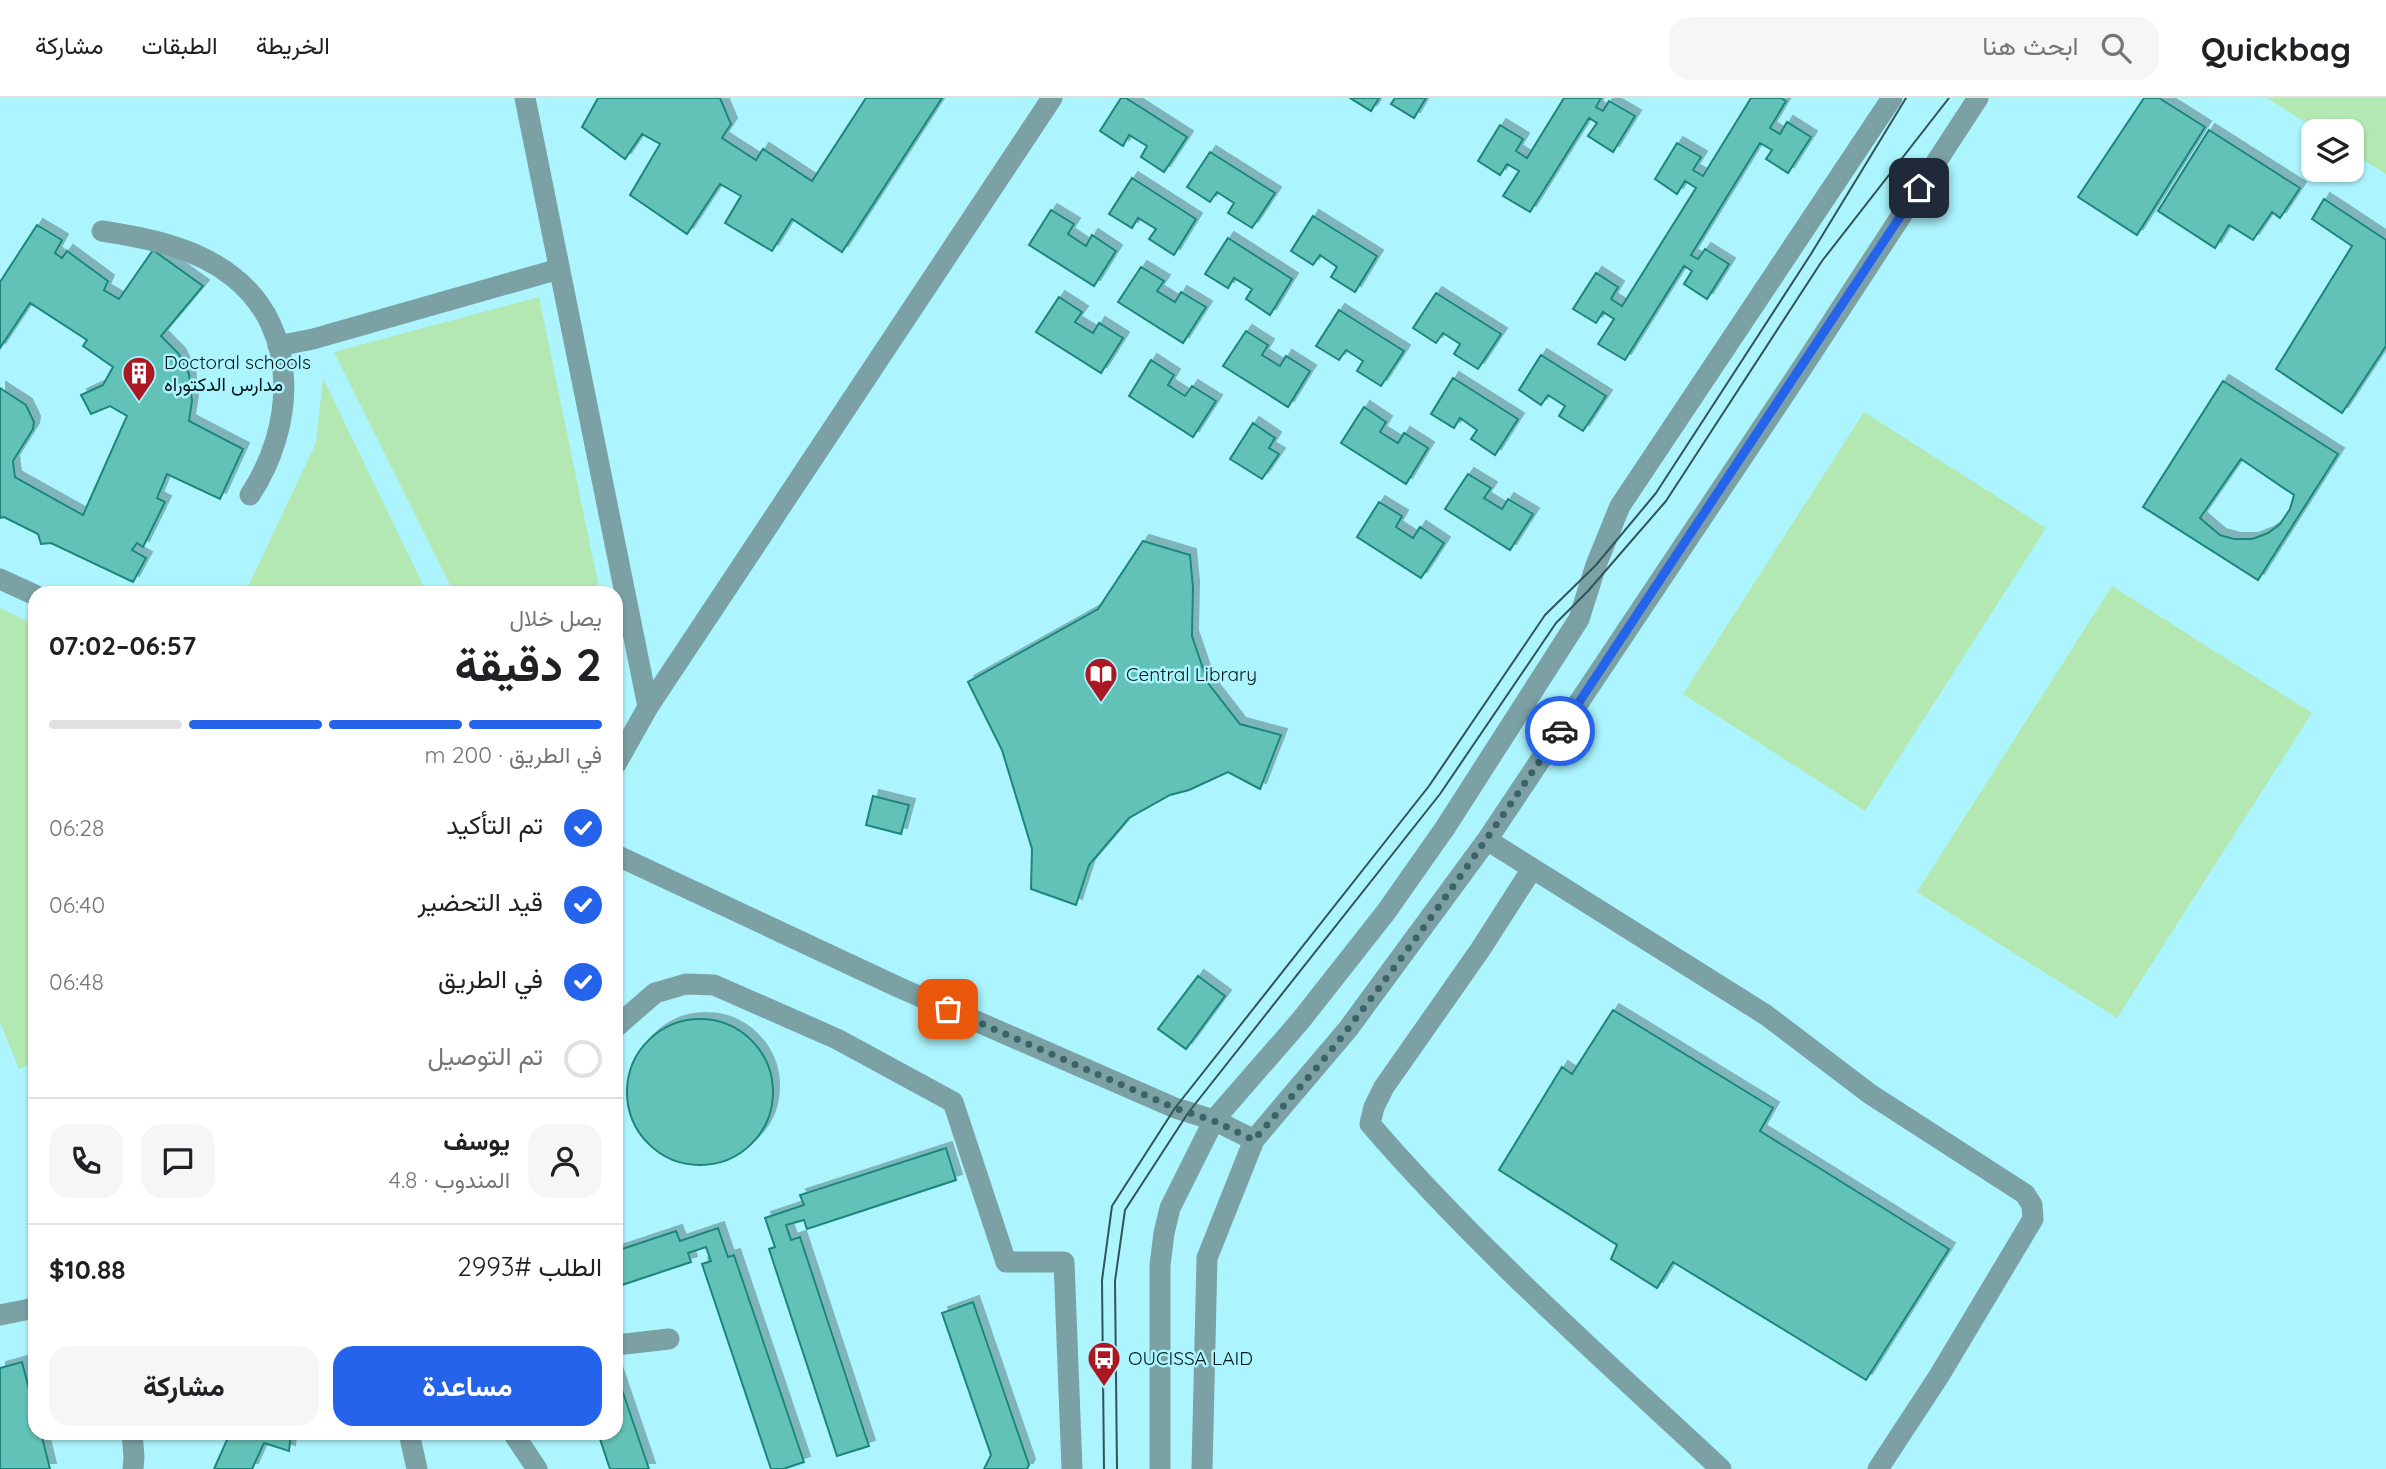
<!DOCTYPE html>
<html lang="ar">
<meta charset="utf-8">
<style>
:root{--surface:#fff;--page:#f6f6f6;--text:#202124;--muted:#757577;--line:#e0e0e0;--accent:#2563eb}
body{margin:0;font-family:Quicksand,Vazirmatn,sans-serif;background:var(--page);color:var(--text);direction:rtl;height:100vh;display:flex;flex-direction:column;font-size:26px;white-space:nowrap}
*{box-sizing:border-box;margin:0}
p{font-size:23px;color:var(--muted)}
.icon{flex:none;width:38px;height:38px;fill:none;stroke:currentColor;stroke-width:2;stroke-linecap:round;stroke-linejoin:round}
.map{position:relative;flex:1;overflow:hidden;direction:ltr}
.details{position:absolute;left:28px;top:488px;width:595px;height:854px;display:flex;flex-direction:column;background:var(--surface);border-radius:21px;box-shadow:0 2px 5px #0004;direction:rtl}
.details>*{flex:none}
.fabs{position:absolute;left:2301px;top:21px;display:grid;gap:14px}
.fabs a{display:grid;place-items:center;width:63px;height:63px;border-radius:14px;background:var(--surface);box-shadow:0 2px 5px #0004;font-size:35px}
.pin{position:absolute;display:grid;place-items:center;width:60px;height:60px;color:#fff;margin:-30px;border-radius:14px;box-shadow:0 4px 10px #0006}
.courier{position:absolute;display:grid;place-items:center;width:70px;height:70px;margin:-35px;border:5px solid #2563eb;border-radius:50%;background:#fff;color:#222;box-shadow:0 2px 9px #0007}
.headline em{font-style:normal;font-weight:700}
.headline div{display:flex;flex-direction:column-reverse}
.headline{display:flex;align-items:center;justify-content:space-between;height:119px;padding:0 21px}
h1{font-size:46px;font-weight:700;line-height:52px}
.bar{display:grid;grid-template-columns:repeat(4,1fr);gap:10px 7px;align-content:center;height:84px;padding:0 21px}
.bar i{height:9px;border-radius:5px;background:var(--line)}
.bar .active{background:var(--accent)}
.bar p{grid-column:span 4}
.line{display:flex;align-items:center;gap:18px;padding:0 21px;border-top:2px solid var(--line)}
.line div{flex:1}
.round{display:grid;place-items:center;flex:none;width:74px;height:74px;border-radius:21px;background:var(--page)}
ol{padding:0 21px;list-style:none}
li{display:flex;align-items:center;gap:21px;height:77px}
li p{margin-inline-start:auto}
li .icon{padding:7px;border-radius:50%;background:var(--accent);color:#fff;stroke-width:4}
li:last-child{color:var(--muted)}
li i{width:38px;height:38px;border:4px solid var(--line);border-radius:50%}
.action{display:flex;gap:14px;margin-top:auto;padding:14px 21px}
.action a{flex:1;height:80px;border-radius:21px;background:var(--accent);color:#fff;font-size:28px;font-weight:700;line-height:80px;text-align:center}
.action a+a{background:var(--page);color:var(--text)}
header{display:flex;align-items:center;gap:42px;box-sizing:border-box;height:98px;padding:0 35px;background:var(--surface);border-bottom:2px solid var(--line)}
header strong{font-size:33px}
nav{display:flex;gap:38px;margin-inline-start:auto;font-size:24px}
.search{width:490px;height:63px;background:var(--page);display:flex;align-items:center;gap:18px;box-sizing:border-box;padding:0 24px;border-radius:21px;color:var(--muted);font-size:26px}
.map>svg:first-child{display:block}
.green{fill:#b3e8b3}
.building{fill:#64c2b7;stroke:#1c857b;stroke-width:2;fill-rule:evenodd;filter:url(#shadow)}
.lines{fill:none;stroke-linecap:round;stroke-linejoin:round}
.minor{stroke:#7ba1a5;stroke-width:21}
.tram{stroke:#325458;stroke-width:2}
.done{stroke:#3d6368;stroke-width:7;stroke-dasharray:0 12.6}
.route{stroke:#2563eb;stroke-width:9}
.labels{text-anchor:middle;stroke-width:5;stroke-linejoin:round;paint-order:stroke}
.poi-label{font-size:19px;fill:#021517;stroke:#acf5fe;text-anchor:start}
</style>
<header>
<strong>Quickbag</strong>
<div class="search"><svg class="icon" aria-label="search" viewBox="0 0 24 24"><circle cx="10" cy="10" r="6"/><path d="M15 15l6 6"/></svg>ابحث هنا</div>
<nav><a>الخريطة</a><a>الطبقات</a><a>مشاركة</a></nav>
</header>
<div class="map">
<svg width="2386" height="1371" viewBox="0 0 2386 1371">
<defs>
<filter id="shadow"><feDropShadow dx="6" dy="-6" stdDeviation="0" flood-color="#0004"/></filter>
</defs>
<rect width="100%" height="100%" fill="#acf5fe"/>
<path class="green" d="M2267 0H2386V76L2352 55V33H2319Z
M539 199 600 495H454L334 254Z
M323 280 427 495H245L316 345Z
M1864 314 2046 430 1865 713 1683 596Z
M2112 488 2312 615 2117 920 1917 794Z
M0 510 35 527V964L19 971 0 924Z"/>
<path class="building" d="M598 0H720L731 26 722 40 756 62 763 51 812 83 866 0H942L842 154 792 121 772 153 725 125 741 98 720 86 687 136 630 97 660 46 642 36 625 61 582 29Z
M1121 0H1126L1187 39 1164 74 1141 59 1147 48 1129 37 1123 48 1100 33Z
M1350 0H1379L1371 13Z
M1395 0H1426L1414 20 1391 6Z
M1564 0H1601L1596 9 1603 13 1609 3 1635 18 1613 54 1588 38 1597 25 1589 20 1530 114 1503 98 1519 73 1507 66 1500 77 1478 63 1500 27 1523 41 1516 53 1527 60Z
M1751 0H1781L1786 3 1770 30 1780 36 1787 24 1811 39 1788 75 1766 61 1772 52 1760 45 1691 157 1698 161 1705 151 1729 166 1707 201 1684 186 1692 173 1684 168 1625 262 1598 246 1614 221 1603 214 1596 225 1573 211 1596 175 1618 189 1611 201 1622 208 1696 90 1685 83 1677 96 1655 81 1677 45 1701 59 1693 72 1703 78Z
M2144 0H2159L2205 29 2137 137 2078 99Z
M2209 32 2300 90 2280 120 2272 114 2253 142 2229 127 2215 150 2158 113Z
M1210 54 1275 95 1252 130 1228 115 1234 105 1217 94 1210 104 1187 89Z
M1132 80 1196 121 1174 157 1149 141 1156 131 1138 120 1132 130 1109 116Z
M2324 101 2386 142V248L2342 315 2276 271 2352 148 2312 121Z
M1051 112 1074 126 1068 136 1086 148 1092 137 1116 153 1094 188 1029 147Z
M1313 118 1377 158 1355 194 1331 179 1337 169 1320 157 1313 167 1291 153Z
M37 127 62 142 55 155 62 160 67 153 108 183 104 192 119 201 153 152 203 188 161 238 179 256 189 276 192 303 189 323 243 351 220 401 167 376 157 400 165 404 143 449 137 445 132 452 146 460 133 484 51 445 41 446 38 436 4 419 0 420V290L26 307 34 324 33 331 13 363 15 379 83 417 127 318 110 308 91 316 81 297 103 287 113 269 83 248 87 242 30 205 0 250V184Z
M1228 140 1292 181 1270 217 1246 201 1252 191 1234 180 1228 190 1205 176Z
M1141 169 1164 183 1157 193 1175 204 1181 194 1206 209 1183 245 1118 204Z
M1436 195 1501 236 1478 271 1454 256 1460 246 1443 235 1436 245 1413 230Z
M1059 199 1082 214 1075 224 1093 235 1099 225 1123 240 1101 275 1036 234Z
M1339 212 1404 253 1381 288 1357 273 1363 263 1346 252 1339 262 1316 248Z
M1246 233 1268 247 1262 257 1280 268 1286 258 1310 273 1288 309 1223 268Z
M1541 257 1606 298 1583 333 1559 318 1565 308 1548 297 1541 307 1519 292Z
M1151 262 1174 277 1168 287 1185 298 1192 288 1216 303 1193 339 1129 298Z
M1453 280 1518 321 1495 357 1471 341 1477 332 1460 320 1454 330 1431 316Z
M2223 283 2338 356 2258 482 2143 409ZM2241 361 2294 397 2290 411 2280 426 2268 435 2252 441H2234L2220 437 2200 420Z
M1364 309 1386 324 1380 334 1398 345 1404 335 1428 350 1406 386 1341 345Z
M1253 325 1275 340 1269 350 1279 356 1262 381 1230 361Z
M1468 376 1491 390 1484 400 1502 411 1508 401 1533 416 1510 452 1445 411Z
M1379 404 1402 418 1396 429 1413 440 1420 429 1444 445 1421 480 1357 439Z
M1143 443 1190 457 1193 489 1192 538 1208 585 1240 626 1281 637 1260 691 1228 674 1189 692 1170 697 1129 720 1089 767 1076 807 1031 791 1032 751 1002 652 968 584 1098 511Z
M873 698 909 707 901 736 866 727Z
M1198 878 1225 898 1186 951 1158 931Z
M1613 912 1773 1010 1760 1033 1949 1151 1866 1282 1673 1164 1657 1190 1611 1161 1617 1147 1499 1072 1562 969 1572 976Z
M627 994a73 73 0 1 1 146 0a73 73 0 1 1-146 0Z
M946 1050 956 1082 807 1131 804 1122 786 1127 791 1142 800 1139 869 1348 837 1358 769 1151 775 1149 765 1120 804 1107 800 1097Z
M718 1130 728 1159 734 1157 804 1364 783 1371H771L702 1166 711 1163 706 1149 688 1155 691 1164 616 1189V1153L676 1133 680 1143Z
M973 1204 1029 1367 1027 1371H984L991 1357 942 1215Z
M22 1264 35 1314V1335H41L50 1371H0V1270Z
M616 1274 649 1371H610L598 1335H616Z
M230 1335H291L289 1353 264 1345 252 1371H214Z"/>
<g class="lines">
<path class="minor" d="M525 0 648 609
M102 133C147 140 195 149 232 178 302 232 294 331 250 397
M278 248 313 241 559 171
M0 481 35 497
M616 666 648 609 1052 0
M1487 742 1766 917 1870 996 2025 1096 2032 1107 2033 1121 1939 1278 1878 1371
M616 757 898 889 1175 1010 1214 1022 1254 1042
M1532 771 1480 852 1384 989 1374 1009 1370 1026C1477 1150 1601 1259 1721 1371
M616 929 655 895 686 886 714 887 837 941 953 1004 1006 1164H1064L1072 1371
M0 1217 35 1210
M616 1247 669 1241
M132 1335 134 1359 133 1371
M409 1335 417 1371
M513 1335 537 1371
M1160 1371V1168L1164 1135 1170 1110 1214 1022 1301 922 1386 814 1445 730 1579 521 1596 467 1620 408 1892 0
M1202 1371 1207 1160 1254 1042 1348 931 1487 742 1802 270 1978 0"/>
<path class="tram" d="M1104 1371 1102 1182 1112 1108 1175 1010 1429 688 1545 517 1596 467 1656 395 1811 156 1906 0
M1117 1371 1115 1183 1125 1112 1188 1015 1440 696 1556 525 1588 493 1666 403 1822 163 1949 0"/>
</g>
<g class="lines">
<path class="done" d="M948 911 1175 1010 1214 1023 1254 1042C1286 1004 1320 968 1350 928 1424 832 1493 733 1560 633"/>
<path class="route" d="M1560 633 1919 90"/>
</g>
<defs>
<symbol id="building-pin" viewBox="-11 -11 22 30"><path d="M0 17L-7.5 6A9.5 9.5 0 1 1 7.5 6Z" fill="#ab1722" stroke="#acf5fe"/><path d="M-4-6H4V6H1V3H-1V6H-4ZM-2.5-4.3h1.7v1.8h-1.7ZM.8-4.3h1.7v1.8H.8ZM-2.5-1h1.7V.8h-1.7ZM.8-1h1.7V.8H.8Z" fill="#fff"/></symbol>
<symbol id="library-pin" viewBox="-11 -11 22 30"><path d="M0 17L-7.5 6A9.5 9.5 0 1 1 7.5 6Z" fill="#ab1722" stroke="#acf5fe"/><path d="M-6-4Q-3-5.5-.7-3.5V5Q-3 3-6 4ZM6-4Q3-5.5 .7-3.5V5Q3 3 6 4Z" fill="#fff"/></symbol>
<symbol id="bus-pin" viewBox="-11 -11 22 30"><path d="M0 17L-7.5 6A9.5 9.5 0 1 1 7.5 6Z" fill="#ab1722" stroke="#acf5fe"/><path d="M-5-6H5V4H4V6H2V4H-2V6H-4V4H-5ZM-3.5-4V0h7V-4ZM-3.5 1.2v1.5H-2V1.2ZM2 1.2v1.5H3.5V1.2Z" fill="#fff"/></symbol>
</defs>
<g fill-rule="evenodd">
<use href="#building-pin" x="120" y="256" width="38" height="52"/>
<use href="#library-pin" x="1082" y="557" width="38" height="52"/>
<use href="#bus-pin" x="1085" y="1241" width="38" height="52"/>
</g>
<g class="labels">
<g class="poi-label">
<text x="164" y="271">Doctoral schools<tspan x="164" dy="22">مدارس الدكتوراه</tspan></text>
<text x="1126" y="583">Central Library</text>
<text x="1128" y="1267">OUCISSA LAID</text>
</g>
</g>
</svg>
<div class="fabs">
<a><svg class="icon" aria-label="layers" viewBox="0 0 24 24"><path d="M12 4l9 5-9 5-9-5zM3 14l9 5 9-5"/></svg></a>
</div>
<div class="pin" style="left:948px;top:911px;background:#ea580c"><svg class="icon" aria-label="bag" viewBox="0 0 24 24"><path d="M5 8h14l-1 12H6zM9 8a3 3 0 0 1 6 0"/></svg></div>
<div class="pin" style="left:1919px;top:90px;background:#1f2937"><svg class="icon" aria-label="home" viewBox="0 0 24 24"><path d="M3 11l9-7 9 7M6 9v11h12V9"/></svg></div>
<div class="courier" style="left:1560px;top:633px"><svg class="icon" aria-label="car" viewBox="0 0 24 24"><path d="M5 17H2v-5l4-1 3-4h7l3 4 3 1v5h-3M9 17h6M6 11h13"/><circle cx="7" cy="17" r="2"/><circle cx="17" cy="17" r="2"/></svg></div>
<section class="details">
<div class="headline"><div><h1>2 دقيقة</h1><p>يصل خلال</p></div><em>06:57–07:02</em></div>
<div class="bar"><i class="active"></i><i class="active"></i><i class="active"></i><i></i><p>في الطريق · 200 m</p></div>
<ol>
<li><svg class="icon" aria-label="check" viewBox="0 0 24 24"><path d="M5 12l5 5 9-10"/></svg>تم التأكيد<p>06:28</p></li>
<li><svg class="icon" aria-label="check" viewBox="0 0 24 24"><path d="M5 12l5 5 9-10"/></svg>قيد التحضير<p>06:40</p></li>
<li><svg class="icon" aria-label="check" viewBox="0 0 24 24"><path d="M5 12l5 5 9-10"/></svg>في الطريق<p>06:48</p></li>
<li><i></i>تم التوصيل</li>
</ol>
<div class="line" style="height:126px"><a class="round"><svg class="icon" aria-label="person" viewBox="0 0 24 24"><circle cx="12" cy="8" r="4"/><path d="M4 21q1-7 8-7t8 7"/></svg></a><div><b>يوسف</b><p>المندوب · 4.8</p></div><a class="round"><svg class="icon" aria-label="chat" viewBox="0 0 24 24"><path d="M4 5h16v11H9l-5 4z"/></svg></a><a class="round"><svg class="icon" aria-label="phone" viewBox="0 0 24 24"><path d="M5 4h4l2 5-3 2q2 4 5 5l2-3 5 2v4C11 20 4 13 5 4z"/></svg></a></div>
<div class="line" style="height:91px"><div>الطلب #2993</div><b>$10.88</b></div>
<div class="action"><a>مساعدة</a><a>مشاركة</a></div>
</section>
</div>
